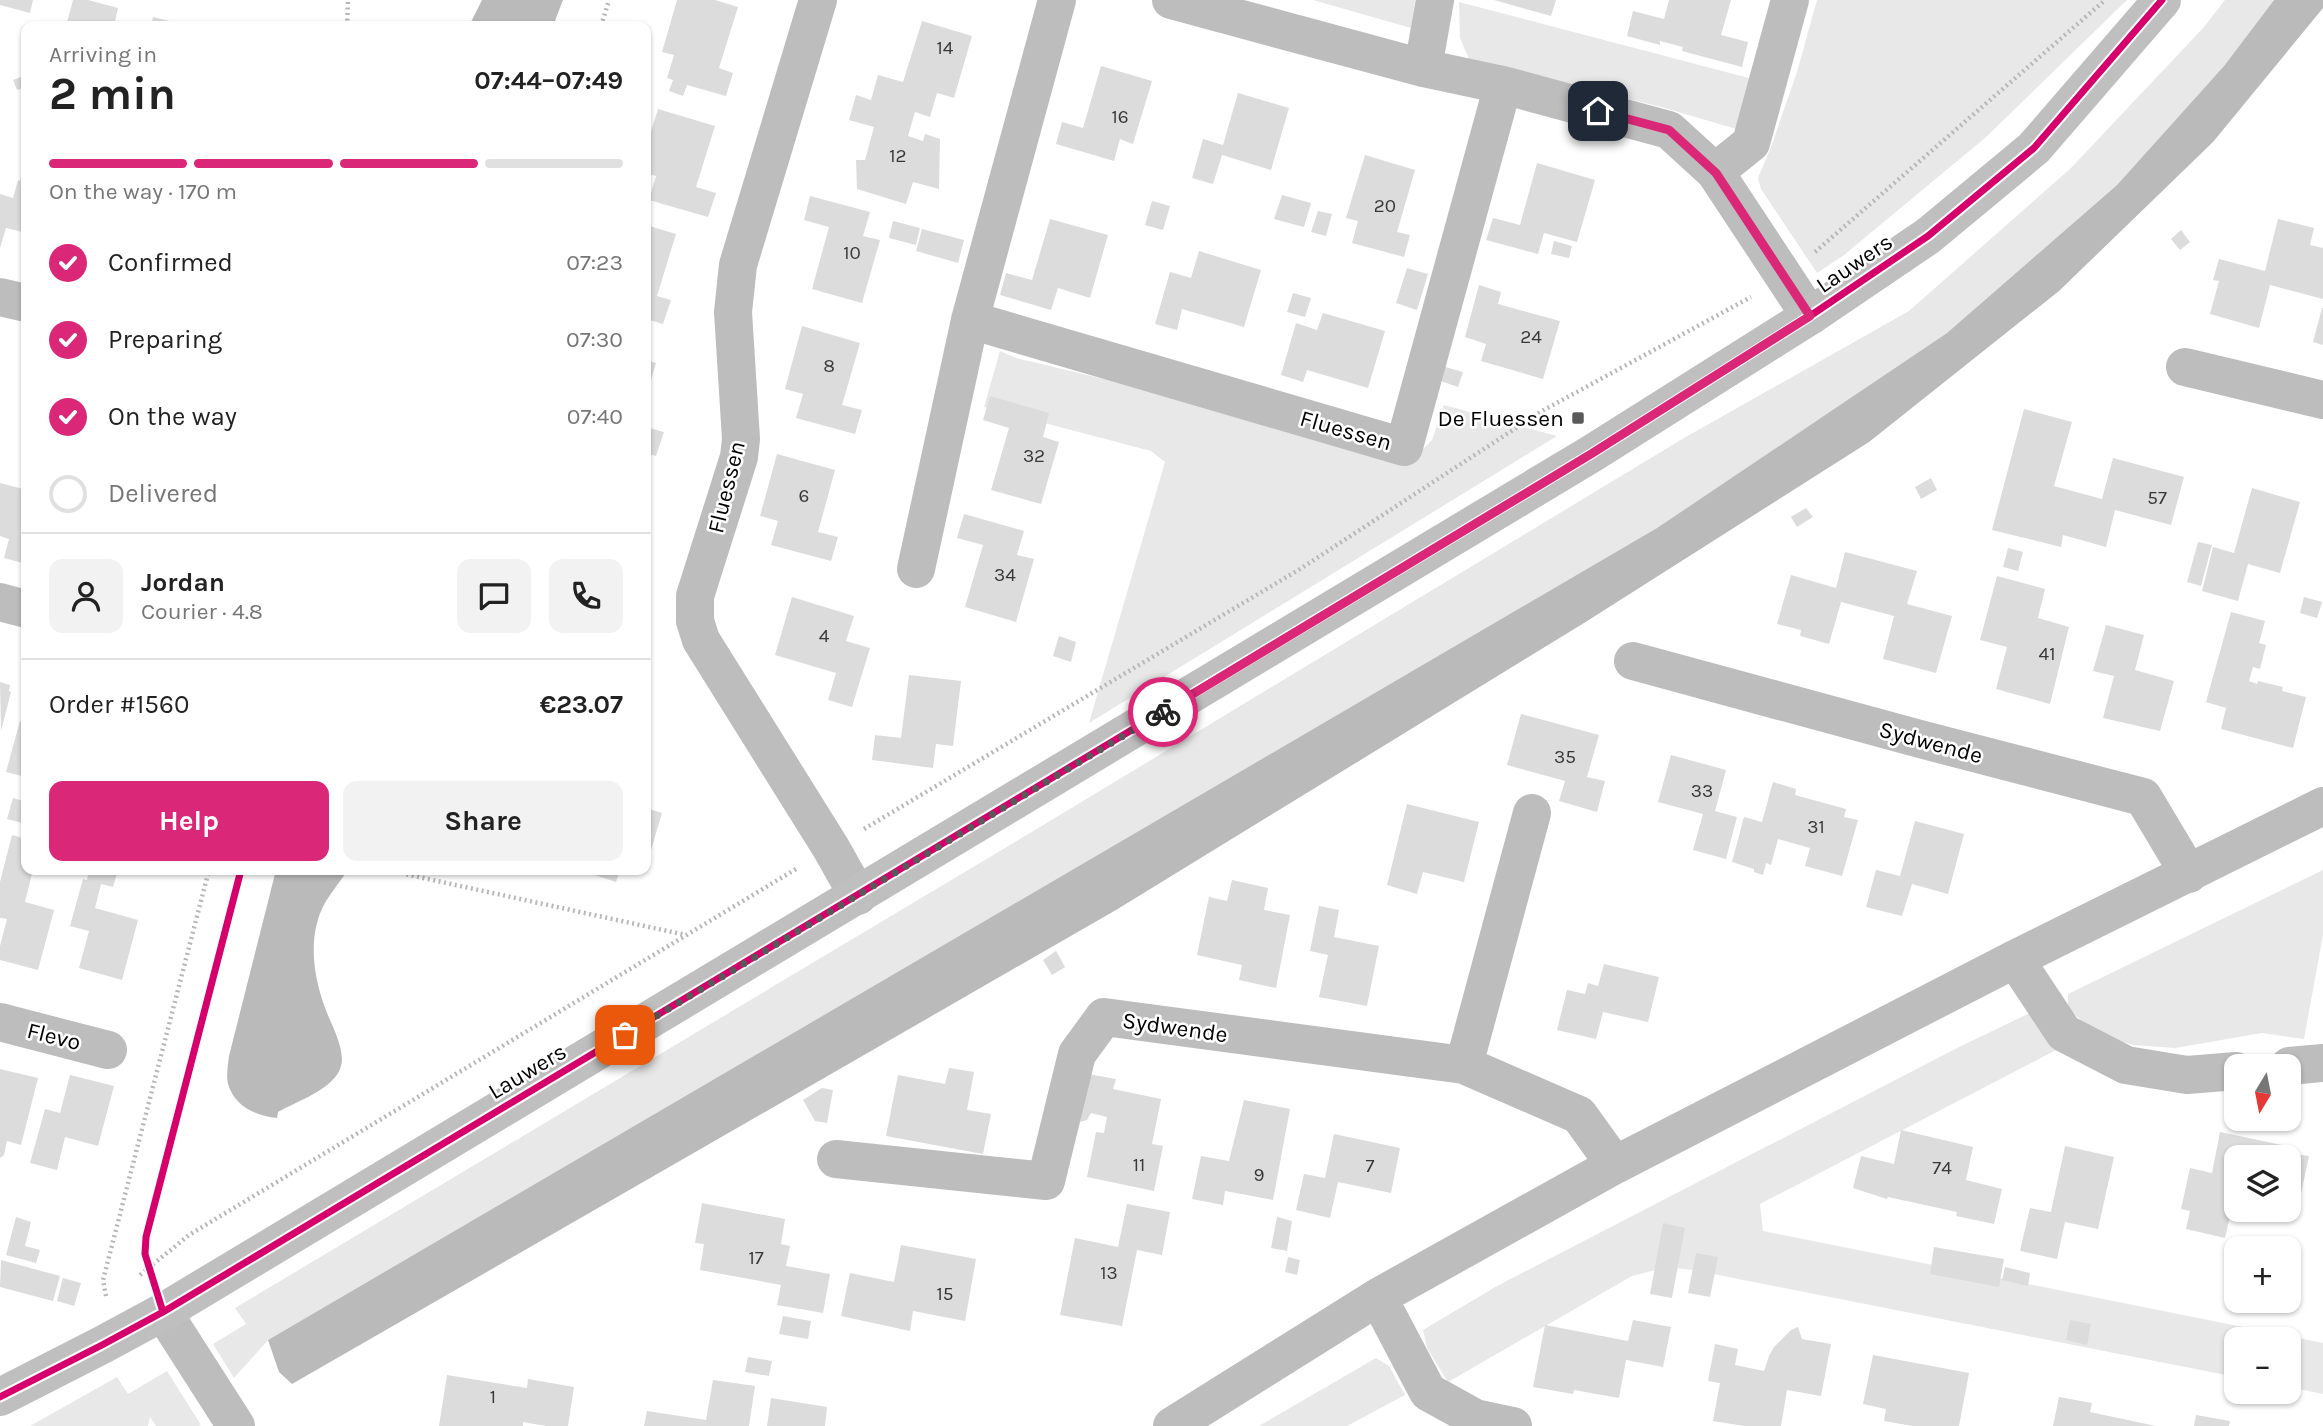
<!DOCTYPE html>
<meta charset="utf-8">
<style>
:root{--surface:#fff;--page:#f2f2f2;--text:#222;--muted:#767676;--line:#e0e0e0;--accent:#db2777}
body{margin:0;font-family:Karla,sans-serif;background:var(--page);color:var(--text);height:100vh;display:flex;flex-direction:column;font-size:26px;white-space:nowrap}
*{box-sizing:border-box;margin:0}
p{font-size:23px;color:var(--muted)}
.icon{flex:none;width:38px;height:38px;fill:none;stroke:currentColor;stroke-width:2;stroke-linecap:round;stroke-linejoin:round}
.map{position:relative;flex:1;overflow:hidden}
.details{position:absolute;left:21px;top:21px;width:630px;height:854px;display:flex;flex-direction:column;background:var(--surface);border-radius:14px;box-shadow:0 2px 5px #0004}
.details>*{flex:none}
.needle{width:46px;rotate:190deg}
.tools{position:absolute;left:2224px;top:1054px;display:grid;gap:14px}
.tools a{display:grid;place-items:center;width:77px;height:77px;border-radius:14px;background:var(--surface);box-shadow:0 2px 5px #0004;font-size:35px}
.pin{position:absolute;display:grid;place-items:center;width:60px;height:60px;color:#fff;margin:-30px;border-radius:14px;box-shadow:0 4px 10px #0006}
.courier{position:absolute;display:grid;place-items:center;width:70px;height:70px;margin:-35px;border:5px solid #db2777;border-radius:50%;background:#fff;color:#222;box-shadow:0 2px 9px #0007}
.summary em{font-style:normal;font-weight:700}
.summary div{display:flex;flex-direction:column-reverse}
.summary{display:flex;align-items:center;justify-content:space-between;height:119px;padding:0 28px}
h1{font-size:46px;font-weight:700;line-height:52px}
.bar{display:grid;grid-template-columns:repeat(4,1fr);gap:10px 7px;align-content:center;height:84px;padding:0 28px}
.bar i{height:9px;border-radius:5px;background:var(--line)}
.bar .on{background:var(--accent)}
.bar p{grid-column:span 4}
.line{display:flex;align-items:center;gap:18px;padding:0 28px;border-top:2px solid var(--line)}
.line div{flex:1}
.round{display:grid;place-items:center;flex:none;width:74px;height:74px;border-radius:14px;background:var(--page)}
ol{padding:0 28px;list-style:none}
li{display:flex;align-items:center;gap:21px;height:77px}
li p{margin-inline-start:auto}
li .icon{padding:7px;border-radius:50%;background:var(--accent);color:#fff;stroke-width:4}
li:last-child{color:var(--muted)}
li i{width:38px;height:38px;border:4px solid var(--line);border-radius:50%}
.cta{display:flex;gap:14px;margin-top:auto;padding:14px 28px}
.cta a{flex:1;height:80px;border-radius:14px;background:var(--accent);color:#fff;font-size:28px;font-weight:700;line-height:80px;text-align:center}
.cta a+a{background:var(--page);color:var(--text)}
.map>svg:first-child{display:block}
.green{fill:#e8e8e8}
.water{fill:#bababa}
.building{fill:#dcdcdc}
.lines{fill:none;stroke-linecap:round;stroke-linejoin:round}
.path{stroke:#b8b8b8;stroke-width:4.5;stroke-dasharray:2 3.5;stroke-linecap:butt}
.street{stroke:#bdbdbd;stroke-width:38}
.secondary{stroke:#bfbfbf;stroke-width:38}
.cycleway-casing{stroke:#fff;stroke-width:11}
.cycleway{stroke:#d6006c;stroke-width:7}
.done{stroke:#595959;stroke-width:7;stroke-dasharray:0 12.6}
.route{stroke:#db2777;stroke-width:9}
.poi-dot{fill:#595959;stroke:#fff;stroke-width:2.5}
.labels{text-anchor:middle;stroke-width:5;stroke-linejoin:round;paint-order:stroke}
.number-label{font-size:19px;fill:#373737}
.street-label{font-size:23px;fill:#000;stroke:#fff}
.poi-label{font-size:23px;fill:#000;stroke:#fff;text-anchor:end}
</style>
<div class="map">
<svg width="2323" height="1426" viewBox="0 0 2323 1426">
<rect width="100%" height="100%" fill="#fff"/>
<path class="green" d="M1313 0H1415L1411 28Z
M1817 0H2127L1985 138 1844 255 1817 273 1761 189 1758 178 1771 147 1797 72Z
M2225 0H2274L2224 66 2117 185 1947 333 1657 528 268 1340 234 1378 213 1344 246 1324 235 1308 1035 830 1684 438 1909 311 2071 168 2204 27Z
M1459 2 1764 82 1736 129 1665 108 1469 59 1460 38Z
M1000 351 1016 358 1418 454 1432 440 1444 405 1557 436 1089 723 1165 462 1151 451 984 407Z
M2323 870V935L2304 1039 2262 1033 2175 1048 2133 1045 2096 1034 2068 1008V994Z
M2032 1012 2056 1050 1760 1204 1763 1231 2323 1343V1394L2289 1387V1339H2236V1377L1693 1270 1667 1267 1632 1276 1448 1382 1427 1348 1423 1330 1497 1286 1961 1046Z
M1376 1358 1389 1366 1405 1395 1347 1426H1259Z
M167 1371 201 1425 199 1426H156L150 1417 148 1426H30L117 1377 128 1394Z"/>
<path class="water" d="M482 0H563L553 26H469Z
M2274 0H2323V8L2213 142 2059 291 1869 442 1584 623 1116 910 292 1384 279 1372 268 1340 1657 528 1947 333 2117 185 2224 66Z
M276 870H348C341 880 333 890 326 901 305 937 314 984 330 1020 335 1031 345 1053 341 1066 335 1089 297 1101 278 1112L277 1118C255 1115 235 1107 228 1084 226 1076 228 1064 229 1056Z"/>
<path class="building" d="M0 0H33L30 13 0 5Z
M73 0H88L118 8 114 26H66Z
M677 0H715L738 7 719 68 733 73 726 96 687 85 683 96 669 91 673 80 667 78 674 55 662 52Z
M1494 0H1556L1551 16Z
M1669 0H1731L1721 35 1748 42 1742 67 1682 51 1683 47 1660 41V45L1627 36 1633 11 1664 19Z
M153 17 186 25V26H151Z
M922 21 972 36 954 98 937 93 930 117 915 112 908 136 923 141 925 134 940 139 939 189 913 182 906 204 857 189 856 160H865L874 127 849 120 856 95 871 100 878 75 903 82Z
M1101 66 1152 81 1133 144 1120 139 1114 161 1056 144 1062 122 1083 128Z
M26 75V87L17 90 13 80Z
M1238 93 1289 108 1271 170 1222 155 1213 184 1192 178 1203 139 1223 145Z
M658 109 715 126 696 187 716 193 708 217 649 200 656 176 646 173V147Z
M1365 155 1415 170 1397 232 1410 235 1404 257 1352 243 1358 221 1346 218Z
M25 160 26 221 23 232 6 228 0 248V194L13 198 18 180 20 181Z
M1537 163 1595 180 1577 242 1544 233 1538 254 1486 240 1493 218 1520 225Z
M1282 195 1311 203 1304 227 1274 219Z
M810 196 870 212 863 236 880 240 862 303 812 289 829 227 804 220Z
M1152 201 1170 206 1163 230 1145 225Z
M1318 211 1332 214 1326 236 1311 232Z
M1050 219 1108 235 1090 298 1058 288 1051 310 1000 295 1006 273 1032 280Z
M2278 219 2314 228 2310 245 2323 248V299L2270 285 2259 328 2210 314 2219 281 2213 280 2219 259 2265 271Z
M893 221 920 228 916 245 889 238Z
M646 225 676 234 657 296 671 300 663 324 646 319Z
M922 229 964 240 958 263 916 251Z
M2181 230 2190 242 2180 250 2171 239Z
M1554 241 1572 246 1569 258 1551 254Z
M1199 251 1261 270 1244 327 1182 309 1177 330 1155 324 1170 272 1191 278Z
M1407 268 1428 274 1417 310 1396 303Z
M1479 285 1501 292 1498 304 1560 321 1543 379 1481 361 1486 344 1465 337Z
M1293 293 1311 298 1305 317 1287 312Z
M2322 308H2323V345L2313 342Z
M1323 313 1385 331 1368 388 1307 370 1303 382 1281 375 1296 323 1317 330Z
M802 326 860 343 842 405 862 410 855 434 796 418 803 394 785 389Z
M646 360 656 363 646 397Z
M1442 366 1463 372 1458 387 1438 380Z
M990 396 1049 413 1043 437 1059 442 1041 504 991 490 1009 428 983 420Z
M2024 409 2072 422 2054 486 2102 499 2113 458 2184 477 2171 525 2115 510 2106 547 2063 535 2061 547 1992 530Z
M646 427 664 432 656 456 646 453Z
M777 454 835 470 818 532 838 537 831 561 771 545 778 521 760 516Z
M1931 478 1937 490 1921 499 1915 487Z
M0 483 23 489 21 499 26 500V564L4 558 9 539 0 536Z
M2252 488 2300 502 2280 573 2248 564 2238 601 2202 591 2213 547 2234 553Z
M1806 508 1813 517 1797 527 1791 517Z
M964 514 1024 531 1017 555 1034 559 1016 622 965 607 983 545 957 538Z
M2198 542 2212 545 2201 586 2187 582Z
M2008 548 2023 552 2018 571 2003 567Z
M1845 552 1917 571 1907 604 1952 616 1936 673 1883 659 1894 616 1841 602 1829 644 1800 636 1801 630 1777 624 1791 575 1836 588Z
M1997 576 2045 589 2038 618 2069 627 2050 704 1996 689 2007 647 1980 640Z
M792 597 854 616 846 641 870 648 852 707 828 700 836 673 775 655Z
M2304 597 2322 602 2317 618 2300 613Z
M2231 612 2265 621 2259 643 2266 645 2260 669 2253 667 2249 681 2257 684 2258 681 2283 687 2282 691 2306 697 2293 748 2221 729 2226 708 2206 702Z
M2106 625 2144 635 2135 670 2174 681 2160 731 2103 718 2114 676 2093 671Z
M1059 636 1076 642 1071 662 1053 656Z
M909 675 961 681 953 746 936 744 933 768 872 760 875 735 901 738Z
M0 682 10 685 9 691 11 692 1 731Z
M1521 714 1599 735 1587 777 1605 781 1597 812 1559 801 1565 781 1507 765Z
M20 721 26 722V777L6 772Z
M1671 755 1726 770 1715 811 1737 817 1726 859 1693 850 1703 814 1658 802Z
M1773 782 1796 789 1795 795 1846 809 1844 817 1858 820 1842 876 1805 866 1810 848 1778 839 1771 865 1766 863 1763 875 1754 872V869L1732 862 1744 817 1762 822Z
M13 798 26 802V824L7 819Z
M1407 804 1479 822 1464 882 1423 872 1417 894 1387 885Z
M646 808 662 813 646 867Z
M1915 821 1964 834 1948 894 1912 884 1902 916 1866 907 1876 870 1900 876Z
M12 835 26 839V870H33L25 902 54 910 38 970 0 960V946L7 919 0 918V882Z
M89 870H118L113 887 101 884 95 908 138 920 122 980 79 968 89 931 70 926 83 879 87 880Z
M579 870H620L616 882Z
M1232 880 1268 888 1264 910 1290 915 1276 988 1239 980 1242 965 1197 955 1209 897 1227 901Z
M1319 906 1339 910 1334 937 1379 946 1367 1006 1319 997 1328 955 1310 951Z
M1056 951 1065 967 1052 975 1043 960Z
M1604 964 1659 977 1648 1022 1603 1012 1596 1039 1557 1030 1567 990 1585 994 1588 983 1598 986Z
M949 1068 974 1072 967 1110 991 1114 983 1154 886 1136 898 1075 945 1084Z
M0 1069 38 1078 21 1145 7 1141 4 1155 0 1158Z
M1088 1074 1116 1079 1113 1089 1161 1099 1152 1144 1163 1146 1154 1191 1087 1177 1096 1132 1104 1133 1107 1117 1091 1113 1087 1120 1080 1122Z
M70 1075 114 1086 98 1146 65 1137 57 1170 30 1163 45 1109 60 1113Z
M822 1088 833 1090 827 1123 815 1121 803 1100Z
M1244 1100 1290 1109 1273 1200 1225 1191 1223 1205 1192 1199 1201 1156 1229 1161Z
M1901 1130 1973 1147 1966 1180 2002 1189 1994 1224 1956 1216 1957 1212 1888 1197 1887 1199 1853 1188 1861 1156 1894 1164Z
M2220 1132 2296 1148 2295 1154 2309 1156 2299 1203 2289 1201V1157H2236V1190L2225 1238 2186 1229 2190 1211 2181 1209 2190 1168 2212 1173Z
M1334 1134 1400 1148 1391 1193 1338 1182 1330 1218 1296 1210 1304 1174 1325 1178Z
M2065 1146 2114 1157 2098 1229 2065 1222 2057 1259 2020 1251 2030 1208 2051 1212Z
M702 1203 785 1219 781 1244 790 1246 786 1266 830 1274 823 1313 777 1305 781 1285 700 1270 704 1244 695 1243Z
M1127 1204 1170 1212 1162 1255 1137 1250 1122 1326 1060 1315 1075 1238 1118 1247Z
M16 1217 31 1222 25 1246 40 1250 36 1263 6 1255Z
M1277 1217 1292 1221 1287 1251 1271 1248Z
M1663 1223 1685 1228 1672 1298 1650 1294Z
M901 1245 976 1259 965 1321 913 1311 910 1331 841 1316 850 1273 894 1282Z
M1934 1247 2004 1259 1999 1287 1930 1274Z
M1696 1253 1718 1257 1710 1297 1688 1293Z
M1288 1257 1300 1260 1297 1275 1285 1272Z
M1 1260 60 1276 53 1301 0 1287Z
M2005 1267 2030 1273 2028 1286 2002 1280Z
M63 1278 81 1283 74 1306 57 1301Z
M783 1316 811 1321 808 1339 779 1334Z
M1633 1320 1671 1327 1663 1367 1626 1360 1619 1398 1574 1390 1573 1394 1533 1387 1545 1325 1628 1341Z
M2070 1320 2091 1324 2087 1345 2066 1340Z
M1798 1327 1802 1339 1831 1344 1821 1396 1787 1390 1781 1426H1744L1713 1421 1720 1383 1708 1381 1715 1344 1738 1349 1735 1365 1764 1371 1769 1356 1774 1347 1791 1330Z
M1873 1355 1969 1373 1959 1426H1912L1884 1421 1886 1409 1863 1404Z
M748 1357 772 1361 769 1376 745 1372Z
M447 1375 527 1388 528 1379 574 1387 568 1426H546L523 1422V1426H439Z
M713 1380 755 1386 749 1426H644L647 1411 706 1420Z
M2059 1397 2092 1403 2090 1412 2156 1426H2053Z
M771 1398 827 1407 825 1426H767Z
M2196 1415 2230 1421 2229 1426H2194Z"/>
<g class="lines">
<path class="path" d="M347 26 348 0
M601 26 609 0
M1815 252 2104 1
M864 829 1300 569 1542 411 1751 297
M406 870 405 874 686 935
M140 1275 189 1235 796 869
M106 1296 103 1280 209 870"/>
<path class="street" d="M818 0 738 265 733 312 741 439 739 457 695 596V621L701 640 831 848 858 896
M1171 0 1423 68 1503 85 1669 130 1715 172 1751 143 1790 0
M1423 68 1435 0
M1715 172 1810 316
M0 297 26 303
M970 320 1404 447 1503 85
M2185 367 2323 400
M916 569 970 320 1057 0
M0 602 26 609
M1633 661 1920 739 2143 797 2189 874
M2015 959 2064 1033 2126 1065 2187 1075 2236 1071
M0 1022 108 1050
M1464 1065 1532 813
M2289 1066 2323 1063
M836 1159 1046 1181 1077 1054 1104 1017 1464 1065 1579 1115 1615 1165
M1378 1297 1428 1392 1475 1418 1513 1426
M163 1312 236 1426
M1172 1426 1378 1297 1615 1165 2015 959 2323 806"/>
<path class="secondary" d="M0 1397 102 1345 163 1312 1591 454 1810 316 1928 236 2034 148 2162 0"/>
<defs>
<path id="cycleway" d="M163 1312 145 1254 146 1237 241 870
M0 1397 102 1345 163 1312 1591 454 1810 316 1928 236 2034 148 2162 0"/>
</defs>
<use href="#cycleway" class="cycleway-casing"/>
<use href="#cycleway" class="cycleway"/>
</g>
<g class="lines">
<path class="done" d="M625 1035 1163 712"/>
<path class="route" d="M1163 712 1591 454 1810 316 1716 173 1669 130 1598 111"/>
</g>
<rect class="poi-dot" x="1571" y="411" width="14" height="14" rx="3.5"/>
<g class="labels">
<g class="number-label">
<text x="945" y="54">14</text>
<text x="1120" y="123">16</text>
<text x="898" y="162">12</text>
<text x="1385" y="212">20</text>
<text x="852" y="259">10</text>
<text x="1531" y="343">24</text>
<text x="829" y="372">8</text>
<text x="1034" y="462">32</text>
<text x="804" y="502">6</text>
<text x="2157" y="504">57</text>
<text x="1005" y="581">34</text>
<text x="824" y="642">4</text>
<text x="2047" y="660">41</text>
<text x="1565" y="763">35</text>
<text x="1702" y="797">33</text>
<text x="1816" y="833">31</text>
<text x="1139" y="1171">11</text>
<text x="1370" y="1172">7</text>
<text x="1942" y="1174">74</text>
<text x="1259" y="1181">9</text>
<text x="756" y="1264">17</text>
<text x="1109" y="1279">13</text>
<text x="945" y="1300">15</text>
<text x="493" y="1403">1</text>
</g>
<g class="street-label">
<text transform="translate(1854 263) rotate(-34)" y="8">Lauwers</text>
<text transform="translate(1346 430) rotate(16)" y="8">Fluessen</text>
<text transform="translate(726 487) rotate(-76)" y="8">Fluessen</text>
<text transform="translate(1931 742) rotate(15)" y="8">Sydwende</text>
<text transform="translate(1175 1027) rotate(8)" y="8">Sydwende</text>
<text transform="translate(54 1036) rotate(14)" y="8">Flevo</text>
<text transform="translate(527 1071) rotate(-31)" y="8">Lauwers</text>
</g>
<g class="poi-label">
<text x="1564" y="426">De Fluessen</text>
</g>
</g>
</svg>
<div class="tools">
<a><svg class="needle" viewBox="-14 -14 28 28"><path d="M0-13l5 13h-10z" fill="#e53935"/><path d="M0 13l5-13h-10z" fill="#767676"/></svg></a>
<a><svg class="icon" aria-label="layers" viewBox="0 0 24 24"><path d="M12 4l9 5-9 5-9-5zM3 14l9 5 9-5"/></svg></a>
<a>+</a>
<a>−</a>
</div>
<div class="pin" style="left:625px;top:1035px;background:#ea580c"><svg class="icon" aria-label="bag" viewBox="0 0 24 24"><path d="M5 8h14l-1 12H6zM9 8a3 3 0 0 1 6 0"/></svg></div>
<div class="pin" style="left:1598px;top:111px;background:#1f2937"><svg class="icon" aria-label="home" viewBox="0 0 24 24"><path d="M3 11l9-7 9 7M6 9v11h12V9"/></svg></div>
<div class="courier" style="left:1163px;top:712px"><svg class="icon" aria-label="bike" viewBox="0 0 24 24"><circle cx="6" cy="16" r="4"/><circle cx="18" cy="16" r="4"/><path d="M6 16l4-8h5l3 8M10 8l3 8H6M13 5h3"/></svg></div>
<section class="details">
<div class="summary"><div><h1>2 min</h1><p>Arriving in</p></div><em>07:44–07:49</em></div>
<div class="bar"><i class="on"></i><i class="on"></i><i class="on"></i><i></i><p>On the way · 170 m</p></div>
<ol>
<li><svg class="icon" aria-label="check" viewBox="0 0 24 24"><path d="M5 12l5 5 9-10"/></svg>Confirmed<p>07:23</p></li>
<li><svg class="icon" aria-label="check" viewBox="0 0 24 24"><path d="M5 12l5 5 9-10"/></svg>Preparing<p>07:30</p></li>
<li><svg class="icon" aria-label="check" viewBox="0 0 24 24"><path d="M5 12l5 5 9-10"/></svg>On the way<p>07:40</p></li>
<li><i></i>Delivered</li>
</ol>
<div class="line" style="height:126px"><a class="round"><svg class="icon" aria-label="person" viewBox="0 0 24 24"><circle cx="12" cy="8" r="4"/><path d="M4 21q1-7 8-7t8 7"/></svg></a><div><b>Jordan</b><p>Courier · 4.8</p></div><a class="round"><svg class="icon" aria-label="chat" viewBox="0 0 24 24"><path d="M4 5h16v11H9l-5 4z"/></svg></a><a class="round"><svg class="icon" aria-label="phone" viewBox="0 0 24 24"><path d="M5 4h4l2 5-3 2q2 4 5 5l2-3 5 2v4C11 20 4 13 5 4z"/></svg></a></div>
<div class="line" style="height:91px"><div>Order #1560</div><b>€23.07</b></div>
<div class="cta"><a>Help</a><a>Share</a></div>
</section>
</div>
